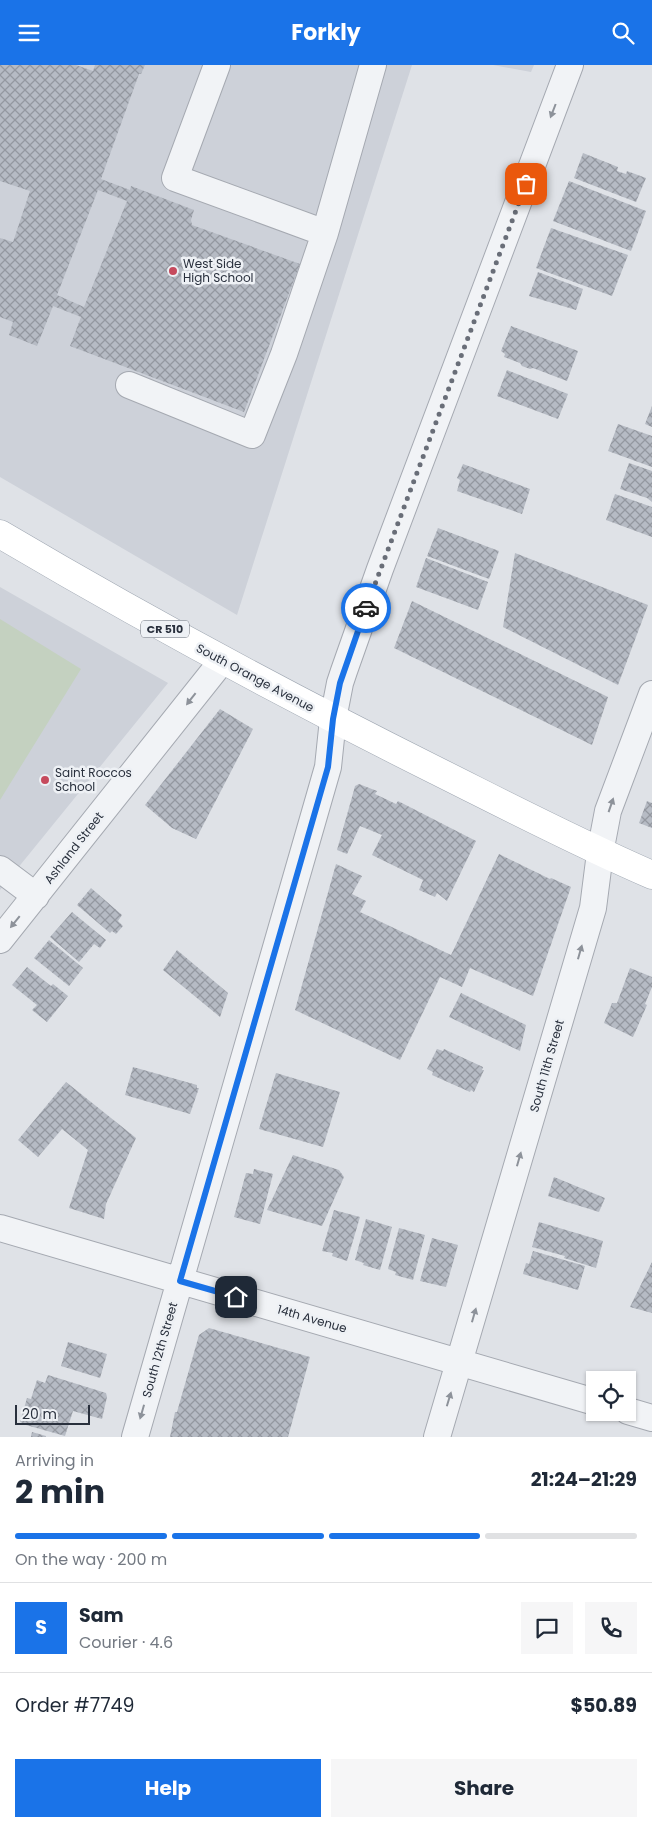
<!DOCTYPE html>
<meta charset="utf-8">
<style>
:root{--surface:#fff;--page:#f6f6f7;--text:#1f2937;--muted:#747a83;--line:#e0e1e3;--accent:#1a73e8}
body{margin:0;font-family:Poppins,sans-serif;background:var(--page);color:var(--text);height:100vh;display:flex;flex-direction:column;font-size:19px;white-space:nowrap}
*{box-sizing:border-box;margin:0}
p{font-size:16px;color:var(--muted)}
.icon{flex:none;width:28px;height:28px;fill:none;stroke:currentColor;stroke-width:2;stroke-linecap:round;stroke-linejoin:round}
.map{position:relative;height:1372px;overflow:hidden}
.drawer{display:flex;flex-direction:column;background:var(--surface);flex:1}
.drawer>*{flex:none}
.tools{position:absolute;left:586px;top:1306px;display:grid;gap:10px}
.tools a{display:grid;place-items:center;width:50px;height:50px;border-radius:0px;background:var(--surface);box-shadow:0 1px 4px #0004;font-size:25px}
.scale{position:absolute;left:15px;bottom:12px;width:75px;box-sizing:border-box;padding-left:5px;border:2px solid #29303d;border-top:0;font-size:14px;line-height:18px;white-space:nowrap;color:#29303d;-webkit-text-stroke:4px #eef1f5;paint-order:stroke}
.pin{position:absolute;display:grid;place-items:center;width:42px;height:42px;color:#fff;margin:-21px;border-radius:10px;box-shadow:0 2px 8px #0006}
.courier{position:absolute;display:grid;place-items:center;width:50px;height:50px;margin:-25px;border:4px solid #1a73e8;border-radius:50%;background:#fff;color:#222;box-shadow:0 1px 6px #0007}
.summary em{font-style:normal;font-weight:700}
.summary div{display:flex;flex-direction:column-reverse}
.summary{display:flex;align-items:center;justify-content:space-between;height:85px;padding:0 15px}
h1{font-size:32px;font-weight:700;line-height:38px}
.bar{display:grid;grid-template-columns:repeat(4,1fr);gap:8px 5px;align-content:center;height:60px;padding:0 15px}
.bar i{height:6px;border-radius:4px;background:var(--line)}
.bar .selected{background:var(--accent)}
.bar p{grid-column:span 4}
.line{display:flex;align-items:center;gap:12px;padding:0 15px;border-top:1px solid var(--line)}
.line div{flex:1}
.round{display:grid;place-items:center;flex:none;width:52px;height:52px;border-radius:0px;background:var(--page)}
.cta{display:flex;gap:10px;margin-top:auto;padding:10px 15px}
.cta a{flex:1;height:58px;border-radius:0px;background:var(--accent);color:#fff;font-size:20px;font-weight:700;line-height:58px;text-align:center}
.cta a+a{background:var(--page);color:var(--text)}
header{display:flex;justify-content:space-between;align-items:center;height:65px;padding:0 15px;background:var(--accent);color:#fff;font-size:22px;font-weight:700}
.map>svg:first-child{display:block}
.built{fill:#cdd1d9}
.garden{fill:#c4d1c0}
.building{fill:url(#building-cross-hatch);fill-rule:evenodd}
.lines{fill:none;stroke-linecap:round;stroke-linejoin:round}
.minor-casing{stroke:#a5a9b1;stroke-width:28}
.major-casing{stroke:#9fa7b2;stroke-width:29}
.minor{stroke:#f1f3f6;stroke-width:26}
.major{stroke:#fff;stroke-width:28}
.oneway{fill:#8d929a}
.done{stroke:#696e78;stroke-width:5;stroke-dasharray:0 9}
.route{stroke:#1a73e8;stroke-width:6}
.poi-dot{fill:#c64a5d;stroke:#eef1f5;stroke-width:2}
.labels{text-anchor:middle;stroke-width:5;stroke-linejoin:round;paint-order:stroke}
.shield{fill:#eef1f5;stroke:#646a74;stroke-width:1}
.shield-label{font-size:11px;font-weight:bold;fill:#29303d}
.poi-label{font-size:12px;fill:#29303d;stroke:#eef1f5;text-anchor:start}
.street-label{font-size:12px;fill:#29303d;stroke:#eef1f5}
</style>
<header><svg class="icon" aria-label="menu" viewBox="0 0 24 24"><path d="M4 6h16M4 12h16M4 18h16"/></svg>Forkly<svg class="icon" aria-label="search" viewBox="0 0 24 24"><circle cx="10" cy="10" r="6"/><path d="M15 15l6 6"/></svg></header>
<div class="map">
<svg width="652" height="1372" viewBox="0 0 652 1372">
<defs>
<pattern id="building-cross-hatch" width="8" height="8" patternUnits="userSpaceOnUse" patternTransform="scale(1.25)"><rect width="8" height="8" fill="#b6bbc4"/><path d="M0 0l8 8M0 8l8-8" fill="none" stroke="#9498a0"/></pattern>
</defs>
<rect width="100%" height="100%" fill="#dfe2e7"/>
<path class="built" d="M0 0H412L237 550 0 412Z
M493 0H534L531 7Z
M0 522 168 618 0 825Z"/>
<path class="garden" d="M0 554 81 604 0 735Z"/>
<path class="building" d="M0 0H76L93 6 95 0H145L141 9H139L101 114 130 125 131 121 194 145 191 155 192 160 300 199 244 347 70 281 81 252 53 241 37 281 9 270 13 257 0 252V173L13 177 30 126 0 116ZM98 125 127 136 84 242 57 230Z
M583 88 618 102 617 106 626 109 627 106 646 113 636 137 574 113Z
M569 116 646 146 631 186 553 156Z
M551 163 628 190 612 231 536 203Z
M538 207 583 224 576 245 529 231Z
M511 261 578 286 567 316 533 303 530 304 522 301 520 298 504 292 505 289 501 286Z
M507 305 568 329 558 354 497 331Z
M652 341V362L645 359Z
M618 359 652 371V402L608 386Z
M629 398 652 406V437L647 433 620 424Z
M463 399 530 424 522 449 457 426 460 415 457 413Z
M615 429 652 442V472L606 455Z
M438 463 499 486 489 514 427 491Z
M515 488 648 540 618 620 503 562Z
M426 493 488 517 478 545 416 522Z
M412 536 608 632 592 680 394 583Z
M220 644 253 664 196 774 172 763 145 740Z
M359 719 377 726 375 729 396 739 398 736 476 776 447 836 437 828 435 832 419 825 423 815 372 790 382 770 360 761 347 789 337 785 354 725 355 721Z
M647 736 652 738V763L639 758Z
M499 789 550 814 551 813 571 822 533 931 470 903 462 922 440 912 400 995 295 945 336 799 362 811 352 829 366 836 360 847 451 890Z
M91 823 122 850 118 856 123 861 116 869 112 866 110 868 77 840Z
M72 847 106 875 100 883 94 879 79 897 50 872Z
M49 875 83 903 69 921 34 893Z
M177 885 228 928 220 952 163 905Z
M27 902 51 921 53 919 68 931 47 957 32 945 37 940 12 920Z
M630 903 652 912V922L645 939 647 940 633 972 604 958 612 938H617Z
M461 928 526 960 520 986 449 952Z
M437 984 443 986 444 984 483 1002 482 1005H484L474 1027 471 1025 470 1027 432 1010 433 1007 427 1004Z
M133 1002 197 1020V1023H199L190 1049 125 1030Z
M276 1008 340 1027 323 1082 259 1064Z
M66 1017 136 1073 106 1139 104 1154 69 1143 88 1085 62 1064 38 1092 18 1075Z
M293 1090 339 1105 344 1112 322 1161 267 1145Z
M254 1104 273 1109 260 1159 234 1152 246 1108 253 1109Z
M554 1112 605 1133 599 1147 548 1131Z
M334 1145 360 1152 347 1196 332 1191 333 1188 322 1186Z
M366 1154 392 1162 380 1205 363 1200 364 1198 355 1195Z
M539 1157 603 1176 596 1203 564 1193 565 1191 532 1182Z
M399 1163 425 1170 413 1215 395 1210 396 1207 388 1204Z
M432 1173 458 1180 446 1222 420 1216Z
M533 1186 585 1201 578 1225 523 1209 526 1198 529 1199Z
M652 1197V1248L630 1242Z
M209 1263 310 1292 288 1372H170L175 1347H177L199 1270Z
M68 1277 107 1289 100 1313 61 1301Z
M48 1310 106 1328 107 1332 102 1354 73 1346 65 1371 26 1360V1359L20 1357 27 1333 31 1334 37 1315 45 1318Z
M32 1367 46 1371V1372H31Z"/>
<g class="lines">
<defs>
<path id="minor" d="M217 0 175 113 325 168
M129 320 252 370 284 289 325 168 373 0
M0 804 36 831
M0 875 222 596
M0 1163 595 1337
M628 1346 652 1353
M135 1372 328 702 333 654 340 618 344 606 380 504 570 0
M437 1372 593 843 600 788 608 746 652 629"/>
<path id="major" d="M0 469C142 553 287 631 435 705 507 741 578 778 652 810"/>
</defs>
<use href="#minor" class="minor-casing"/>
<use href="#major" class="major-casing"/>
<use href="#minor" class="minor"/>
<use href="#major" class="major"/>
</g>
<defs><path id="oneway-solid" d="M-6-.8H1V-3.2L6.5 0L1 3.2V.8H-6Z" transform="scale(1.25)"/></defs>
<g class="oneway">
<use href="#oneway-solid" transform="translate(553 46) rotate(111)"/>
<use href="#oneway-solid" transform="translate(191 634) rotate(128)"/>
<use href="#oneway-solid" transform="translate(611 740) rotate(-71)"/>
<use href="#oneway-solid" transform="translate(15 857) rotate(129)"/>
<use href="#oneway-solid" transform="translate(580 887) rotate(-74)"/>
<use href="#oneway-solid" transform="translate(519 1094) rotate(-74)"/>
<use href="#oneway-solid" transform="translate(474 1250) rotate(-74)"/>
<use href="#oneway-solid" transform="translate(449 1334) rotate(-73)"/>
<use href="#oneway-solid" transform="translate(142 1347) rotate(106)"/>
</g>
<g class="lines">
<path class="done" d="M366 543 526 119"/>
<path class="route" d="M236 1232 180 1216 328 702 333 654 340 618 366 543"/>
</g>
<g class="poi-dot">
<circle cx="173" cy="206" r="5"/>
<circle cx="45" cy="715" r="5"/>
</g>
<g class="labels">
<rect class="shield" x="141" y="555.5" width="48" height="17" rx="4"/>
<g class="shield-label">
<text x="165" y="568">CR 510</text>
</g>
<g class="poi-label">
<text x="183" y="203">West Side<tspan x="183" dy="14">High School</tspan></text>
<text x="55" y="712">Saint Roccos<tspan x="55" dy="14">School</tspan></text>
</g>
<g class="street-label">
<text transform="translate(255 613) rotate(28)" y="4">South Orange Avenue</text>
<text transform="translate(74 783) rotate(-52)" y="4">Ashland Street</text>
<text transform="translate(547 1001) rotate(-74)" y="4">South 11th Street</text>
<text transform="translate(312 1254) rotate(16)" y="4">14th Avenue</text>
<text transform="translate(160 1285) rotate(-74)" y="4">South 12th Street</text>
</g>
</g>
</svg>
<div class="tools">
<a><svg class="icon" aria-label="locate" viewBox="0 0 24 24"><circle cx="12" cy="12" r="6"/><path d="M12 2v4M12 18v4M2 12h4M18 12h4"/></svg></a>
</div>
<div class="scale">20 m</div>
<div class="pin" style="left:526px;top:119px;background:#ea580c"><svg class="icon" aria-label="bag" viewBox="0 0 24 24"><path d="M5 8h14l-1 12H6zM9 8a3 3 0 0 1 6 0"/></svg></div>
<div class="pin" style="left:236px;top:1232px;background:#1f2937"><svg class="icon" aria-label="home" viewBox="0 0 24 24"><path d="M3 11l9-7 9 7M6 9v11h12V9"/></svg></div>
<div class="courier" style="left:366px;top:543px"><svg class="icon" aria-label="car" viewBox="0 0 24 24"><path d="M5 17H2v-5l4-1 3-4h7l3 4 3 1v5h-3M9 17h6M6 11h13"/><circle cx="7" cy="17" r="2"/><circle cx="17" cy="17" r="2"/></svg></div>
</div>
<section class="drawer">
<div class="summary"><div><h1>2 min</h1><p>Arriving in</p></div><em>21:24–21:29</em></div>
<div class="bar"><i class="selected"></i><i class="selected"></i><i class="selected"></i><i></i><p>On the way · 200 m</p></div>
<div class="line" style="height:90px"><b class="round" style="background:var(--accent);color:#fff">S</b><div><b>Sam</b><p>Courier · 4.6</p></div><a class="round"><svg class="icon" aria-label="chat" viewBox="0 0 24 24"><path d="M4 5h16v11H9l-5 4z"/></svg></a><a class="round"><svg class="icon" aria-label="phone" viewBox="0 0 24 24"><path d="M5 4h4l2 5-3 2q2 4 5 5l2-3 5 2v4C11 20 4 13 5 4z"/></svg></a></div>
<div class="line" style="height:65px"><div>Order #7749</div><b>$50.89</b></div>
<div class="cta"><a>Help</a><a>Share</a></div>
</section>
